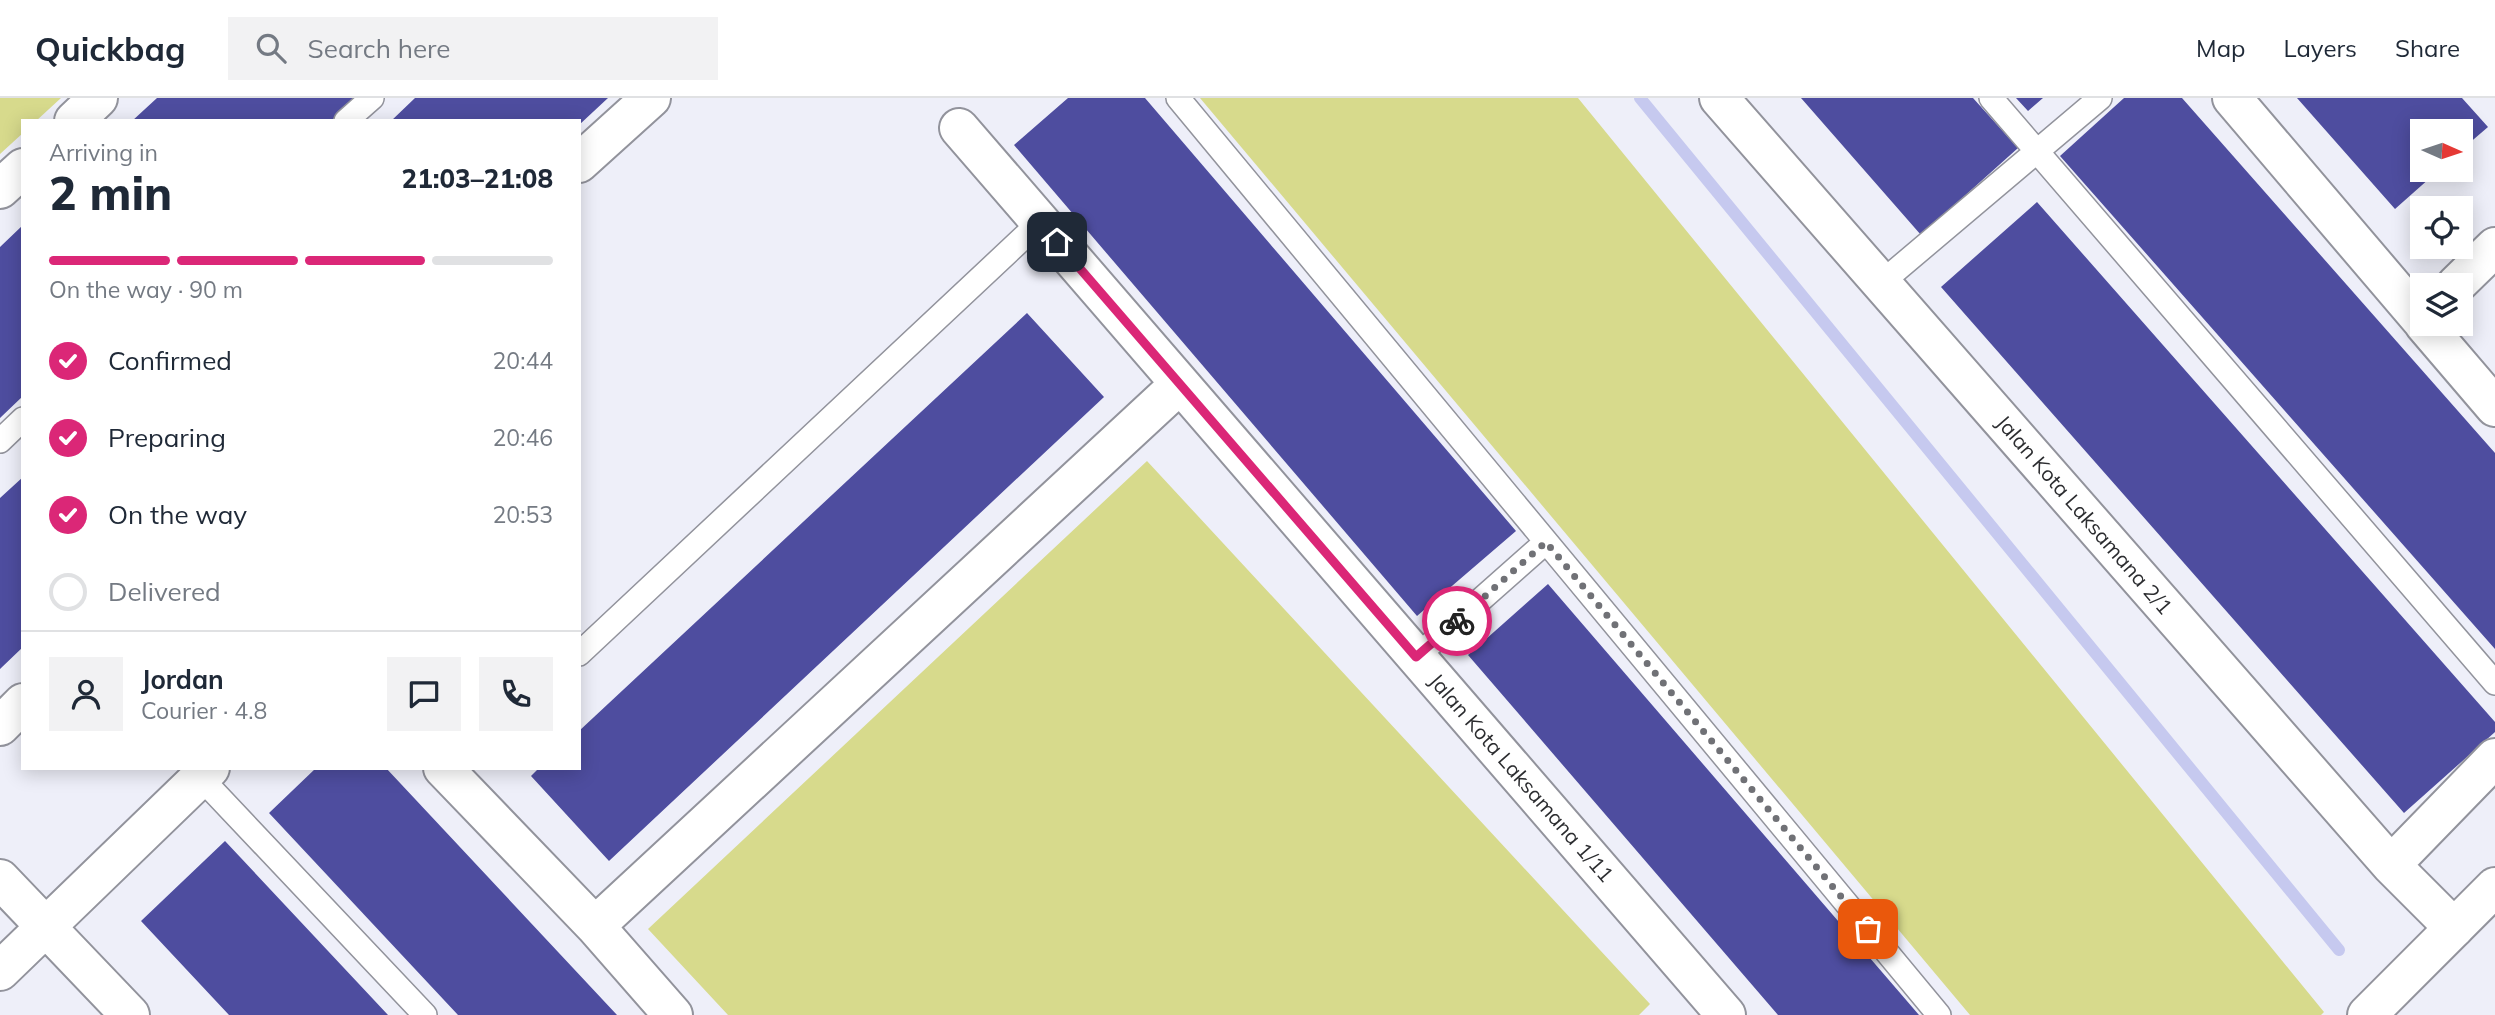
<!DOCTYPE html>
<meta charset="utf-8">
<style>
:root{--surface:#fff;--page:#f2f2f3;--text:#1f2937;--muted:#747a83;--line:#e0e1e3;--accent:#db2777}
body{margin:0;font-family:Mulish,sans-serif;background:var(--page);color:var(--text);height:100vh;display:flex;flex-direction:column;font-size:26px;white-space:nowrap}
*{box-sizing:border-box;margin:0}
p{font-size:23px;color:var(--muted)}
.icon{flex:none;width:38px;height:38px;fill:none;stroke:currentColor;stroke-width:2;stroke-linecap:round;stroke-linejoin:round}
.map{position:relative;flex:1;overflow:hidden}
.sheet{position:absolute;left:21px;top:21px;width:560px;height:651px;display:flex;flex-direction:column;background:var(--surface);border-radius:0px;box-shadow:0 4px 18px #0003}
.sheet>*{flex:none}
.needle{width:46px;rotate:93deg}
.tools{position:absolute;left:2410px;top:21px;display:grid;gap:14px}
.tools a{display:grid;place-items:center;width:63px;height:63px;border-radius:0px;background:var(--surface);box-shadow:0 4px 18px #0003;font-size:35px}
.pin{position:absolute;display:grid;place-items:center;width:60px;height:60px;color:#fff;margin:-30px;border-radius:14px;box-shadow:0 4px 10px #0006}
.courier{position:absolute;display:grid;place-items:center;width:70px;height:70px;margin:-35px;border:5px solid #db2777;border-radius:50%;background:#fff;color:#222;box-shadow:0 2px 9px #0007}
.summary em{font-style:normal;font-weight:800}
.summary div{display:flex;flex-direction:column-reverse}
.summary{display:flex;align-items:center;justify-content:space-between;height:119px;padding:0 28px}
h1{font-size:46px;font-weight:800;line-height:52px}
.bar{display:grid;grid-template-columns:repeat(4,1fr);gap:10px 7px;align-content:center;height:84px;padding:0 28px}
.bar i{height:9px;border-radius:5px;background:var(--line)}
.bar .selected{background:var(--accent)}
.bar p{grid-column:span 4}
.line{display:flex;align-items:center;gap:18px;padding:0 28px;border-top:2px solid var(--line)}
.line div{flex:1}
.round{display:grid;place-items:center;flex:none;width:74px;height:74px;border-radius:0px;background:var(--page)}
ol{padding:0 28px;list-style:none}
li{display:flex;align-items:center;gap:21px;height:77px}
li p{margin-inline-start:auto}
li .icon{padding:7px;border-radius:50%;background:var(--accent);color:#fff;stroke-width:4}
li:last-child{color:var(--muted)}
li i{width:38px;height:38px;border:4px solid var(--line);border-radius:50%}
header{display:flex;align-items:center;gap:42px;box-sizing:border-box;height:98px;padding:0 35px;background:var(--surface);border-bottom:2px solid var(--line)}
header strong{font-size:33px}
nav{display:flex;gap:38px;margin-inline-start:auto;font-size:24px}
.search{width:490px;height:63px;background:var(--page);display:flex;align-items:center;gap:18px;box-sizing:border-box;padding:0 24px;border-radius:0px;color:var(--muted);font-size:26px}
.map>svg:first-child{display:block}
.green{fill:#d7da8c}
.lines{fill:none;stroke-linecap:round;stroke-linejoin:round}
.stream{stroke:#c6c9ef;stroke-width:12}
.building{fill:#4e4d9f}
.lane-casing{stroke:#92939c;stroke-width:26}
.street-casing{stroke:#92939c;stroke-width:42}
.secondary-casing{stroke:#92939c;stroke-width:42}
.lane{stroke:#fff;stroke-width:23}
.street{stroke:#fff;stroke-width:38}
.secondary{stroke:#fff;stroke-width:38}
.done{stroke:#707176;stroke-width:7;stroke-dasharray:0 12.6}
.route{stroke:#db2777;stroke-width:9}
.labels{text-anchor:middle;stroke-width:7;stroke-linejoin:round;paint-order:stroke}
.street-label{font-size:21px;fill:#2c2d30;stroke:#fff}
</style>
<header>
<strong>Quickbag</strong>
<div class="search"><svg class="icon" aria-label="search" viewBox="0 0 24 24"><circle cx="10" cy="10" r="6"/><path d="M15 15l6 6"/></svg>Search here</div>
<nav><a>Map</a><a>Layers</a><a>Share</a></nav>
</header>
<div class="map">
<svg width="2495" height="917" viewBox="0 0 2495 917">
<rect width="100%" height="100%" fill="#eeeff9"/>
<path class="green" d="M0 0H61L36 23H23V35L0 56Z
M1200 0H1578L2324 914 2321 917H1970Z
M1147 363 1650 906 1639 917H728L648 831Z"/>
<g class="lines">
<path class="stream" d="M1640 0 2339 852"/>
</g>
<path class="building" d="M157 0H356L331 23H132Z
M415 0H608L579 27V23H391Z
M1068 0H1145L1516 433 1417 518 1014 47Z
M1801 0H1973L2018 50 1921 137Z
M2016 0H2043L2028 13Z
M2124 0H2182L2495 355V551L2060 58Z
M2297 0H2462L2488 29 2460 53V33H2422V72H2439L2395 111Z
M2037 104 2495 624V634L2404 715 1941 189Z
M23 127V298L0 320V149Z
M1027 215 1104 299 609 763 531 678 539 670H579V633Z
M23 379V549L0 571V400Z
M1548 486 1919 917H1778L1468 557Z
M316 670H386L617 917H458L269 715Z
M225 743 388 917H229L141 823Z"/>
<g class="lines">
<defs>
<path id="lane" d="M1178 0 1939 917
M1991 0 2495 585
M346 23 372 0
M1881 185 2100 0
M0 343 23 321
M579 556 1040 124
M1416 559 1546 444
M200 679 425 917"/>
<path id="street" d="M1719 0 2391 767 2454 830
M2232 0 2422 223
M74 23 98 0
M959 30 1726 917
M579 65 651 0
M0 91 23 70
M2456 187 2495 149
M2424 226 2495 309
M0 628 23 605
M443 670 595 828 673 917
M2391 767 2495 660
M0 781 130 917
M595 828 1180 286
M0 873 210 670"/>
<path id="secondary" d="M2367 917 2495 789"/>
</defs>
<use href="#lane" class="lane-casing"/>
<use href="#street" class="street-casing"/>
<use href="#secondary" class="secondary-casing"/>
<use href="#lane" class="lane"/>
<use href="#street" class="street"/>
<use href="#secondary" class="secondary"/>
</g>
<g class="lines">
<path class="done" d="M1457 523 1546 444 1868 831"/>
<path class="route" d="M1057 144 1416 559 1457 523"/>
</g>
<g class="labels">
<g class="street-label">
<text transform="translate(2084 417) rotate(49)" y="7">Jalan Kota Laksamana 2/1</text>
<text transform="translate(1521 680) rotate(49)" y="7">Jalan Kota Laksamana 1/11</text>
</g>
</g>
</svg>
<div class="tools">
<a><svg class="needle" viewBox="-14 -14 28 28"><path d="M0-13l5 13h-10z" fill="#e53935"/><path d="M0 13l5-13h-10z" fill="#747a83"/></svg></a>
<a><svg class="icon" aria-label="locate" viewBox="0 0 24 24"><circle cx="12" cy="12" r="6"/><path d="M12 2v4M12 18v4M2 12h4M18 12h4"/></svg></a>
<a><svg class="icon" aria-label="layers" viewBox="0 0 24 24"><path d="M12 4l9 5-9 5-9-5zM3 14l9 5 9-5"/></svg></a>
</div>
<div class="pin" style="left:1868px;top:831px;background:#ea580c"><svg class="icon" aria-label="bag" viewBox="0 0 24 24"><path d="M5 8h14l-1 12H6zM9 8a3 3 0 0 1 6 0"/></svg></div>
<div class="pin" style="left:1057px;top:144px;background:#1f2937"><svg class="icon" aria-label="home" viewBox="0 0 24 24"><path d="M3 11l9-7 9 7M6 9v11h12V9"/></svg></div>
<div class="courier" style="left:1457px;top:523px"><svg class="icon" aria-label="bike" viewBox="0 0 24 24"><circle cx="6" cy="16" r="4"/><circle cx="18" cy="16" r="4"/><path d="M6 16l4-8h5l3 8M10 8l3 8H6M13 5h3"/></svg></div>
<section class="sheet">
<div class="summary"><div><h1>2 min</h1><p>Arriving in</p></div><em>21:03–21:08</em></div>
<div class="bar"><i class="selected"></i><i class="selected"></i><i class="selected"></i><i></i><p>On the way · 90 m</p></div>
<ol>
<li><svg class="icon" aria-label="check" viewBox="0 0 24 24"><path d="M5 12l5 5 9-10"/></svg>Confirmed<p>20:44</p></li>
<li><svg class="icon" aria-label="check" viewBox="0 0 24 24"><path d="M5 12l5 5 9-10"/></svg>Preparing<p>20:46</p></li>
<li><svg class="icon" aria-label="check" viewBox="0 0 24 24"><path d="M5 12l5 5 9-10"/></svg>On the way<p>20:53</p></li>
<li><i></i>Delivered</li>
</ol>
<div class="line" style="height:126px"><a class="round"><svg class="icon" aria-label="person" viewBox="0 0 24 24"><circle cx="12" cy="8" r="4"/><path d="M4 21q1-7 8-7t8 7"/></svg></a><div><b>Jordan</b><p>Courier · 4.8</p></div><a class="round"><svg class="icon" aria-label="chat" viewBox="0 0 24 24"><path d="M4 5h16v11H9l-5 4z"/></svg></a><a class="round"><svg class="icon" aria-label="phone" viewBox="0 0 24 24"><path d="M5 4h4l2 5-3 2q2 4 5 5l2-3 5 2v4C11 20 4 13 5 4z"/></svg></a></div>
</section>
</div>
